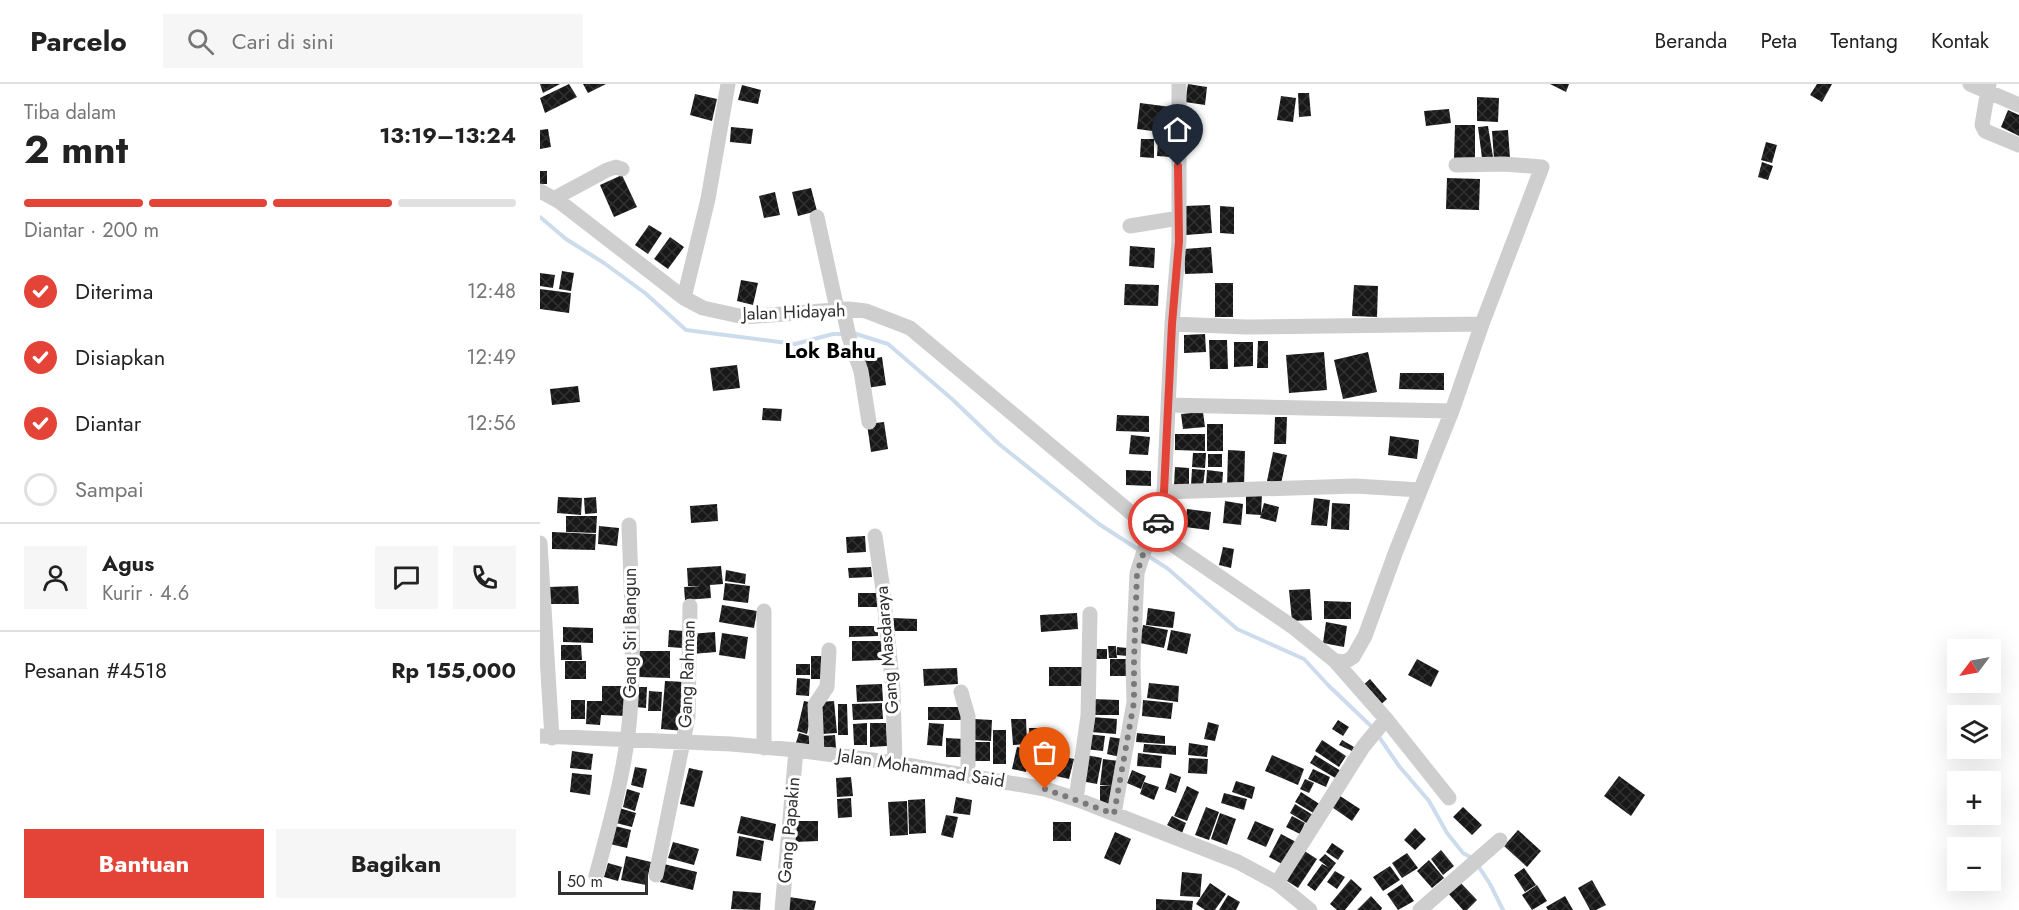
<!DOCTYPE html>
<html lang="id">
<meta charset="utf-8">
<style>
:root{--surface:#fff;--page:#f6f6f6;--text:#222;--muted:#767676;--line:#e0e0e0;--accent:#e44337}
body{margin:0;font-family:Jost,sans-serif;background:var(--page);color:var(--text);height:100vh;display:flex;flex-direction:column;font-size:22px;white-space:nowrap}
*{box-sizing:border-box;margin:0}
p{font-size:20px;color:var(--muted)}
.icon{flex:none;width:33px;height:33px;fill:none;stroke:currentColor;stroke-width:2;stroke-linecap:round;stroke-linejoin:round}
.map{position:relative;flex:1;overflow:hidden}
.sheet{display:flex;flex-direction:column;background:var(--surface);width:540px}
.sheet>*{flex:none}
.needle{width:39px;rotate:238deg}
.tools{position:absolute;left:1407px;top:555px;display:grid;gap:12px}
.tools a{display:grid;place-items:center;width:54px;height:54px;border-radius:0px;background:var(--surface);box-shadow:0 6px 24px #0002;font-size:30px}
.scale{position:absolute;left:18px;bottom:15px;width:90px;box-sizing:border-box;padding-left:6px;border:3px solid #313131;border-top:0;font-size:16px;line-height:21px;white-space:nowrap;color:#313131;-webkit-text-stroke:4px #fff;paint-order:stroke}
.pin{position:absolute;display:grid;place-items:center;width:51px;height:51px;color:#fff;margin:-62px -26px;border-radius:50% 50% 50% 0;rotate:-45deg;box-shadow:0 0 6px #0007}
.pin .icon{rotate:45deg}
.courier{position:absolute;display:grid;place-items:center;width:60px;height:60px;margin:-30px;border:4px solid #e44337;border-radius:50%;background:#fff;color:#222;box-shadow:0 2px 8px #0007}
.summary em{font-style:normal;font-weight:700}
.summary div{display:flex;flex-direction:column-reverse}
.summary{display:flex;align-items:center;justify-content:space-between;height:102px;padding:0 24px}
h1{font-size:39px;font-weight:700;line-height:45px}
.bar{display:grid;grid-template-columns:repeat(4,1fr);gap:9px 6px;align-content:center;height:72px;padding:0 24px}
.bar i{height:8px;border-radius:4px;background:var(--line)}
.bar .on{background:var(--accent)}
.bar p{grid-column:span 4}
.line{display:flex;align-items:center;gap:15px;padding:0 24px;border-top:2px solid var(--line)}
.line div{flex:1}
.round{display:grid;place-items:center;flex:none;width:63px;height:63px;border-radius:0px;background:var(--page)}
ol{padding:0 24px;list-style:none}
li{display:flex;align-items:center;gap:18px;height:66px}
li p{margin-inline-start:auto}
li .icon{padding:6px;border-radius:50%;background:var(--accent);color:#fff;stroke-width:4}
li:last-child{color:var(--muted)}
li i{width:33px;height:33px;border:3px solid var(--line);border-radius:50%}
.cta{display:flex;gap:12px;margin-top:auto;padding:12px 24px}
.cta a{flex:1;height:69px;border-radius:0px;background:var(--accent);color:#fff;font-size:24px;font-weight:700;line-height:69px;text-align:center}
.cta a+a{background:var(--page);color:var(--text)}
header{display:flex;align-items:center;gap:36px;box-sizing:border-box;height:84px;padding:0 30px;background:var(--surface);border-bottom:2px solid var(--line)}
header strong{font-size:28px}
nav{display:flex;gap:33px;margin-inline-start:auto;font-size:21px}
.search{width:420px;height:54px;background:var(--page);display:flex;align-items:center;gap:15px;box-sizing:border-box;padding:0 21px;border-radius:0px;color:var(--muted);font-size:22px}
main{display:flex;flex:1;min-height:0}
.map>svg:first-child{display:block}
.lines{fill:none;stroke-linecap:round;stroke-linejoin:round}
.stream{stroke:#ccdced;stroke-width:4}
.building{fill:url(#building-cross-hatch)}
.minor{stroke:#cecece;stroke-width:15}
.done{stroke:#797979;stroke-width:6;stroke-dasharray:0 10.8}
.route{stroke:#e44337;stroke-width:8}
.labels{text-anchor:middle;stroke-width:6;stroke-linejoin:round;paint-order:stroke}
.street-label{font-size:18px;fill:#313131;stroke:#fff}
.quarter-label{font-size:21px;font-weight:bold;fill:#000;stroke:#fff}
</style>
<header>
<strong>Parcelo</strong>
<div class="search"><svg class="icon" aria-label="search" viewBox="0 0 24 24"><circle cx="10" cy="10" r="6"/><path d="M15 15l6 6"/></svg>Cari di sini</div>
<nav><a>Beranda</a><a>Peta</a><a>Tentang</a><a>Kontak</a></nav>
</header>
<main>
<section class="sheet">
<div class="summary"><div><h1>2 mnt</h1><p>Tiba dalam</p></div><em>13:19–13:24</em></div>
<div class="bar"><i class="on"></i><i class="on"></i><i class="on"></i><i></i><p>Diantar · 200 m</p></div>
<ol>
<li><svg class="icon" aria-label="check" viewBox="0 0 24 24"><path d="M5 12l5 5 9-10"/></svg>Diterima<p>12:48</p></li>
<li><svg class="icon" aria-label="check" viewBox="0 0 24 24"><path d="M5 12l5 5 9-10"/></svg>Disiapkan<p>12:49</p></li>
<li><svg class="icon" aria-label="check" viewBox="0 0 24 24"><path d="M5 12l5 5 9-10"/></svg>Diantar<p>12:56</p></li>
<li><i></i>Sampai</li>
</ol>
<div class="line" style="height:108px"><a class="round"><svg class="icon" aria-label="person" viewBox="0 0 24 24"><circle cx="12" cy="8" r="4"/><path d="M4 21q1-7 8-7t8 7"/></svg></a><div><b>Agus</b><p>Kurir · 4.6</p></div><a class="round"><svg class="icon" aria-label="chat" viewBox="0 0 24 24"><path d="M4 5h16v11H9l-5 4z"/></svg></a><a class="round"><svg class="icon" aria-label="phone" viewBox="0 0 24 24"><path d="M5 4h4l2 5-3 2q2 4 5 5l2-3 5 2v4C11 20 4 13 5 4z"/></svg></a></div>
<div class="line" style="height:78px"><div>Pesanan #4518</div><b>Rp 155,000</b></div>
<div class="cta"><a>Bantuan</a><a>Bagikan</a></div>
</section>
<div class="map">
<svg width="1479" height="826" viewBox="0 0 1479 826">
<defs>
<pattern id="building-cross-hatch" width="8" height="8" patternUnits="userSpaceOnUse" patternTransform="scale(1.5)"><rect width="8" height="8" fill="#181818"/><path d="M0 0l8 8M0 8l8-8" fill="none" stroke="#313131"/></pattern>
</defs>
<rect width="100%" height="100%" fill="#fff"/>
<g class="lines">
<path class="stream" d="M0 133 26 155 64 179 105 209 146 246 255 260 293 250H306
M313 249 348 260 412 315 459 360 559 440 599 466
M608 472 627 484 697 545 764 575 789 602 833 644
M837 650 859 682 889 717 907 749 923 769 932 774
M937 780 950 800 963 826"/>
</g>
<path class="building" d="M0 0H20L3 9Z
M29 0 37 13 5 29 0 14Z
M43 0H66L48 9Z
M648 0 667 3 665 21 645 18Z
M1010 0H1029L1026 8Z
M1277 0H1292L1282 18 1270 11Z
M202 1 221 6 218 20 198 16Z
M758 9H769L771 32 759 33Z
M155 10 177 15 172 37 150 31Z
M741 12 756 14 753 38 737 36Z
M937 13 959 14 958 38 937 37Z
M600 19 631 23 628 49 597 45Z
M909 25 911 39 886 42 884 27Z
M1468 26 1479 31V52L1461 43Z
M915 41H935V75H914Z
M948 42 953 73 942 74 938 43Z
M191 43 213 45 211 60 190 58Z
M8 45 11 63 0 65V46Z
M968 46 970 74 954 75 952 47Z
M601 55H614V74L600 73Z
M618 56 632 57 631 73 617 72Z
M1226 58 1237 61 1232 79 1221 76Z
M1222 78 1233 82 1228 96 1218 93Z
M0 87H7V100H0Z
M82 91 97 123 74 133 60 101Z
M907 94 940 95 939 126 906 125Z
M271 104 277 127 258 132 252 108Z
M235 108 240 131 224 134 219 112Z
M670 121 672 149 646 151 645 122Z
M680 122 694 123V150L680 149Z
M109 141 122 149 108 170 95 161Z
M130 153 144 163 128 185 114 175Z
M590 162 615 164 614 184 589 182Z
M671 163 673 189 645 190 644 165Z
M22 187 34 189 31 207 19 205Z
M0 189 15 191 13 204 0 202Z
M201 196 218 199 213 221 197 217Z
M675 199H693V233H675Z
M585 200 619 201 618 222 584 221Z
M814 201 838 202 837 233 812 232Z
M0 205 31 209 29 229 0 225Z
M665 250 666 268 644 269V251Z
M669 256H687L688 285H670Z
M718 257H728V284H717Z
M694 258H713V282L694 283Z
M784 268 787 306 749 309 746 271Z
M828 268 837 308 803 315 794 276Z
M342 273 346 301 327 304 323 276Z
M197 281 200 304 173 307 170 284Z
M860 289H904V306L859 305Z
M38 302 40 318 12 321 10 305Z
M223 324 242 325 241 337 222 336Z
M663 328 665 343 643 345 641 330Z
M577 331 609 332V348L576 347Z
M735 333H747L746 360H734Z
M344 338 348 365 331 368 327 340Z
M667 340H683V367H667Z
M635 350H665V367L635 366Z
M591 351 610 353 608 371 589 370Z
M850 352 879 356 877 375 848 371Z
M688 366 705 367 704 403H687Z
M733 368 747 371 741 400 727 397Z
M653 369H666L665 384 652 383Z
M668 370H682V383H668Z
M635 383 649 384V402L634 401Z
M652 385 665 386 663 402 651 401Z
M586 386 611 387V402L586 401Z
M667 386 683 388 682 403 666 402Z
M706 410H722L721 431 706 430Z
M18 413 42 414 41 431 17 429Z
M56 413 57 429 45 430 44 414Z
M774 414 790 416 787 442 771 441Z
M685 417 703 420 701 441 683 439Z
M724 419 739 423 736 438 720 434Z
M792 419 810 420 809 446 791 445Z
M177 420 178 437 151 439 150 422Z
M647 425 671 428 669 446 645 443Z
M26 432H57L56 449 26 448Z
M59 442 79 444 77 462 58 460Z
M12 448 56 450 55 466 12 465Z
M325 452 326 468 307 469 306 453Z
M683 463 694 465 691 484 679 481Z
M181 482 183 500 170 501 171 514 145 516 144 503 161 502H148L147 484Z
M331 483 332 493 309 494 308 484Z
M186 486 206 490 205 500 185 497Z
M185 499 210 502 208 519 183 516Z
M38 502 39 520H8V503Z
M770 505 772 536 752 537 749 506Z
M318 509H338V523H318Z
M784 517 811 518V535H784Z
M182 521 217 527 214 544 179 538Z
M608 524 635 528 633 544 606 541Z
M537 529 538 545 501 548 500 531Z
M353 534 377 535V547H353Z
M786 538 807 542 804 563 783 559Z
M603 541 628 546 624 564 600 559Z
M309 542H338V552L309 553Z
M23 543 53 544V559L23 558Z
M129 546 144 547 143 564 128 563Z
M631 546 651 550 647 570 627 566Z
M175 548 176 568 152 570 150 550Z
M182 549 208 553 205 575 179 571Z
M312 557H341L342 576 312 577Z
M21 561H41L42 576H21Z
M568 562H576L577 574H569Z
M577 563 587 564V572L577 571Z
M551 565H567V575H552Z
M98 567H130V594L98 593Z
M271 572H286L285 595H271Z
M570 575H586L587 592H570Z
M877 575 899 587 891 603 868 591Z
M25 577H46V595H25Z
M256 580H270V591H256Z
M509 583H543V602H509Z
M417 584 418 600 384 602 383 585Z
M257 594 270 595 269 612 256 611Z
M830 595 847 615 838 623 821 603Z
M125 597 148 598 145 647 121 645Z
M609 599 639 602 638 618 607 614Z
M342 600 343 617 317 618 316 601Z
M62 602H87L86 632 61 631 60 641 46 640 47 617H62Z
M96 603H107L106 624 96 623Z
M109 607 122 608 121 627H108Z
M552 615 579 616V631H552Z
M31 616H45V635H31Z
M603 616 633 619 631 635 602 632Z
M264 617 274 619 267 650 257 647Z
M294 617 297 649 282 650 279 618Z
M342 619 343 635 313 636 312 620Z
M298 620H307L308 651H298Z
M388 623H422V636H388Z
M552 633 577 635 576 650 551 648Z
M434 635 452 636 451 657 434 656Z
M471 635H486L487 660 473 661Z
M798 636 809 643 803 652 792 645Z
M668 638 679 641 675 657 664 655Z
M327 639V661H314L313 640Z
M330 639H346L347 662 330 663Z
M389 639 404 640 402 662 387 661Z
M489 644H505V664H490Z
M453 646H466V680H453Z
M259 649 273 653 269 667 255 662Z
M597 649 625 652V660L596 658Z
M547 650 565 652 563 667 545 665Z
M295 651 296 664H281V652Z
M570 653 583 655 580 673 567 670Z
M406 654 424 655V673H406Z
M782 656 806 672 799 683 775 667Z
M802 656 814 663 812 667 799 661Z
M432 658H450V677H432Z
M649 659 668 662 667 673 648 671Z
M604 660 636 662V671L603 668Z
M477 663 491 666 486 688 472 685Z
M493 665 506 668 501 691 488 687Z
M32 667 53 670 51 686 30 684Z
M598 669 622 672 621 684 597 682Z
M508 670 520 672 515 695 503 693Z
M546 671 562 674 557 700 541 697Z
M732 671 764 685 758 701 725 687Z
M775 671 801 687 797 695 770 679Z
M521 672 534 675 529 695 516 692Z
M649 674 668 675 667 690 648 689Z
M563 675 579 677 572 720H560V702H571L560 701Z
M95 683 107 685 103 704 91 701Z
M149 684 163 687 154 723 140 720Z
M773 685 790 693 786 703 768 695Z
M592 686 606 692 601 705 587 699Z
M32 689 52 691 50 711 30 708Z
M630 689 641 693 636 709 625 705Z
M1079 692 1105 711 1091 732 1064 712Z
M311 693 313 712 297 713 296 694Z
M765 695 774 699 769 709 760 705Z
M696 697 715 703 712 715 692 708Z
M604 698 619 703 614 716 600 710Z
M647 702 659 708 647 737 634 732Z
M87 705 100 709 95 727 83 723Z
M761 708 781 721 775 730 755 718Z
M684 709 707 715 704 726 681 719Z
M797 710 820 725 812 737 789 721Z
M416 713 432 716 430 731 413 729Z
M311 714 312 733 298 734 297 715Z
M385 715 386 749 369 750 368 716Z
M367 717 368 751 350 752 348 718Z
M755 720 773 731 768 740 750 729Z
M76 723 96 729 92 743 72 738Z
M666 723 679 728 669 756 655 751Z
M923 723 942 741 932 751 913 733Z
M680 729 696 735 687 761 671 755Z
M406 731 418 733 413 754 401 751Z
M201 732 236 740 233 757 197 749Z
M632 732 646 739 642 749 627 741Z
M752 732 765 739 760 750 746 743Z
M254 737H278V757L255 758Z
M715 737 734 745 726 763 707 755Z
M513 738H531V757H513Z
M75 742 91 746 87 764 70 760Z
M875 744 886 755 875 766 864 756Z
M978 746 1001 767 987 783 964 762Z
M575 748 591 755 580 781 564 774Z
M741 750 756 758 744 781 729 773Z
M199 752 224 757 221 777 196 772Z
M133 758 159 765 154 781 128 774Z
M792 759 804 767 798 776 786 768Z
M763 766 777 775 758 804 744 795Z
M901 766 914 782 903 791 891 775Z
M867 769 878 784 862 794 852 779Z
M785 770 796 779 775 807 767 801 782 780 788 783 779 776Z
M86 772 111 778 106 801 81 796Z
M889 776 904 794 892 804 877 787Z
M68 779 82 783 78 797 64 793Z
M124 780 157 788 153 806 120 798Z
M850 782 860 796 843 807 833 793Z
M984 784 996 801 985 808 974 791Z
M795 787 805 793 797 805 787 798Z
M642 788 662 790 660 813 640 812Z
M811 795 822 805 805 826H797L790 820Z
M1052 796 1066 821 1056 826H1050L1038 804Z
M919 797 937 816 927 826H923L907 808Z
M670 799 686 810 675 826H665L656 820Z
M862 800 874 817 858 826 847 810Z
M997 801 1007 817 992 826 982 811Z
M193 807 221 809 220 826 191 825Z
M688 811 700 818 696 826H679Z
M831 812 842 824 841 826H817Z
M1025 812 1033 826H1008L1006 823Z
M249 813 276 817 274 826H247Z
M616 815 653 817 652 826H616Z"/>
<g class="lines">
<path class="minor" d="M1430 0 1479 21
M1449 0 1442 41 1445 47 1479 61
M0 107 20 118 144 214 163 224 204 233 308 225 326 227 370 244 614 448 753 543 795 577 805 578 813 573 825 552 856 467 912 327 942 240
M15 114 67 86 76 83 82 85
M277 133 297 225
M590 142 639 134
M144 214 168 115 188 0
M303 225 309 253 321 287 329 338
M632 240 706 243 942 240 1002 83 964 80 916 81
M628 321 912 327
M624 408 815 402 880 406
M335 452 343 506 353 606 355 679
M0 459 12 654
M795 577 846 635 909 714
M421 608 428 632V692
M0 652 191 660 256 666 355 679 505 705 536 715 698 778 737 799 770 826
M224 664V527
M277 669 275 621 287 603 289 566
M536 715 548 632 550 530
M574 730 594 618 593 578 597 489 607 458 617 440 624 408 632 240 639 157V0
M116 791 148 633 150 522
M56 792C70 739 86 684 90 630 95 568 91 504 89 441
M737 799 823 663 846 635
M242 826 256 666
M880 826 960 756"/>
</g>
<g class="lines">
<path class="done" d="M505 705 574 730 594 618V578L597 489 607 458 618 438"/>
<path class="route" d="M618 438 624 408 632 240 639 157 638 82"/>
</g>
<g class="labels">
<g class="street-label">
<text transform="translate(254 228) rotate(-2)" y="6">Jalan Hidayah</text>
<text transform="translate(90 549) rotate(-90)" y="6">Gang Sri Bangun</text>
<text transform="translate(347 566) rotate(-95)" y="6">Gang Masdaraya</text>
<text transform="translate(147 590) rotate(-88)" y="6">Gang Rahman</text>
<text transform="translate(381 684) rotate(9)" y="6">Jalan Mohammad Said</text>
<text transform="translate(249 746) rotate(-85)" y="6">Gang Papakin</text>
</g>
<g class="quarter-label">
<text x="290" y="274">Lok Bahu</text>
</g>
</g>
</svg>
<div class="tools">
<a><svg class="needle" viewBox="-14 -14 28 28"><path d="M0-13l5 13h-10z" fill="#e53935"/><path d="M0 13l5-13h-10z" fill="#767676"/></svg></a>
<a><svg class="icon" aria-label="layers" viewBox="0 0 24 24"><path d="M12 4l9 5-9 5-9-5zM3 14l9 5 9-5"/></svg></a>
<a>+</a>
<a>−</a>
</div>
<div class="scale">50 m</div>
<div class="pin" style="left:505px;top:705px;background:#ea580c"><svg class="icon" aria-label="bag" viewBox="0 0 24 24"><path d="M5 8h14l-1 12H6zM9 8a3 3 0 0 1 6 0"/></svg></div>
<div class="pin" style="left:638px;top:82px;background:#1f2937"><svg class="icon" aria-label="home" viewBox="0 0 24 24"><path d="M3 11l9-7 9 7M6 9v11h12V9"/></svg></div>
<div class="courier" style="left:618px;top:438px"><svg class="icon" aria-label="car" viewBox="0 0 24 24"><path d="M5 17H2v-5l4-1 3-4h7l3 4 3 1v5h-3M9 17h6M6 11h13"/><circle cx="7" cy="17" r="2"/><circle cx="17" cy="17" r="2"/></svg></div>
</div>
</main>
